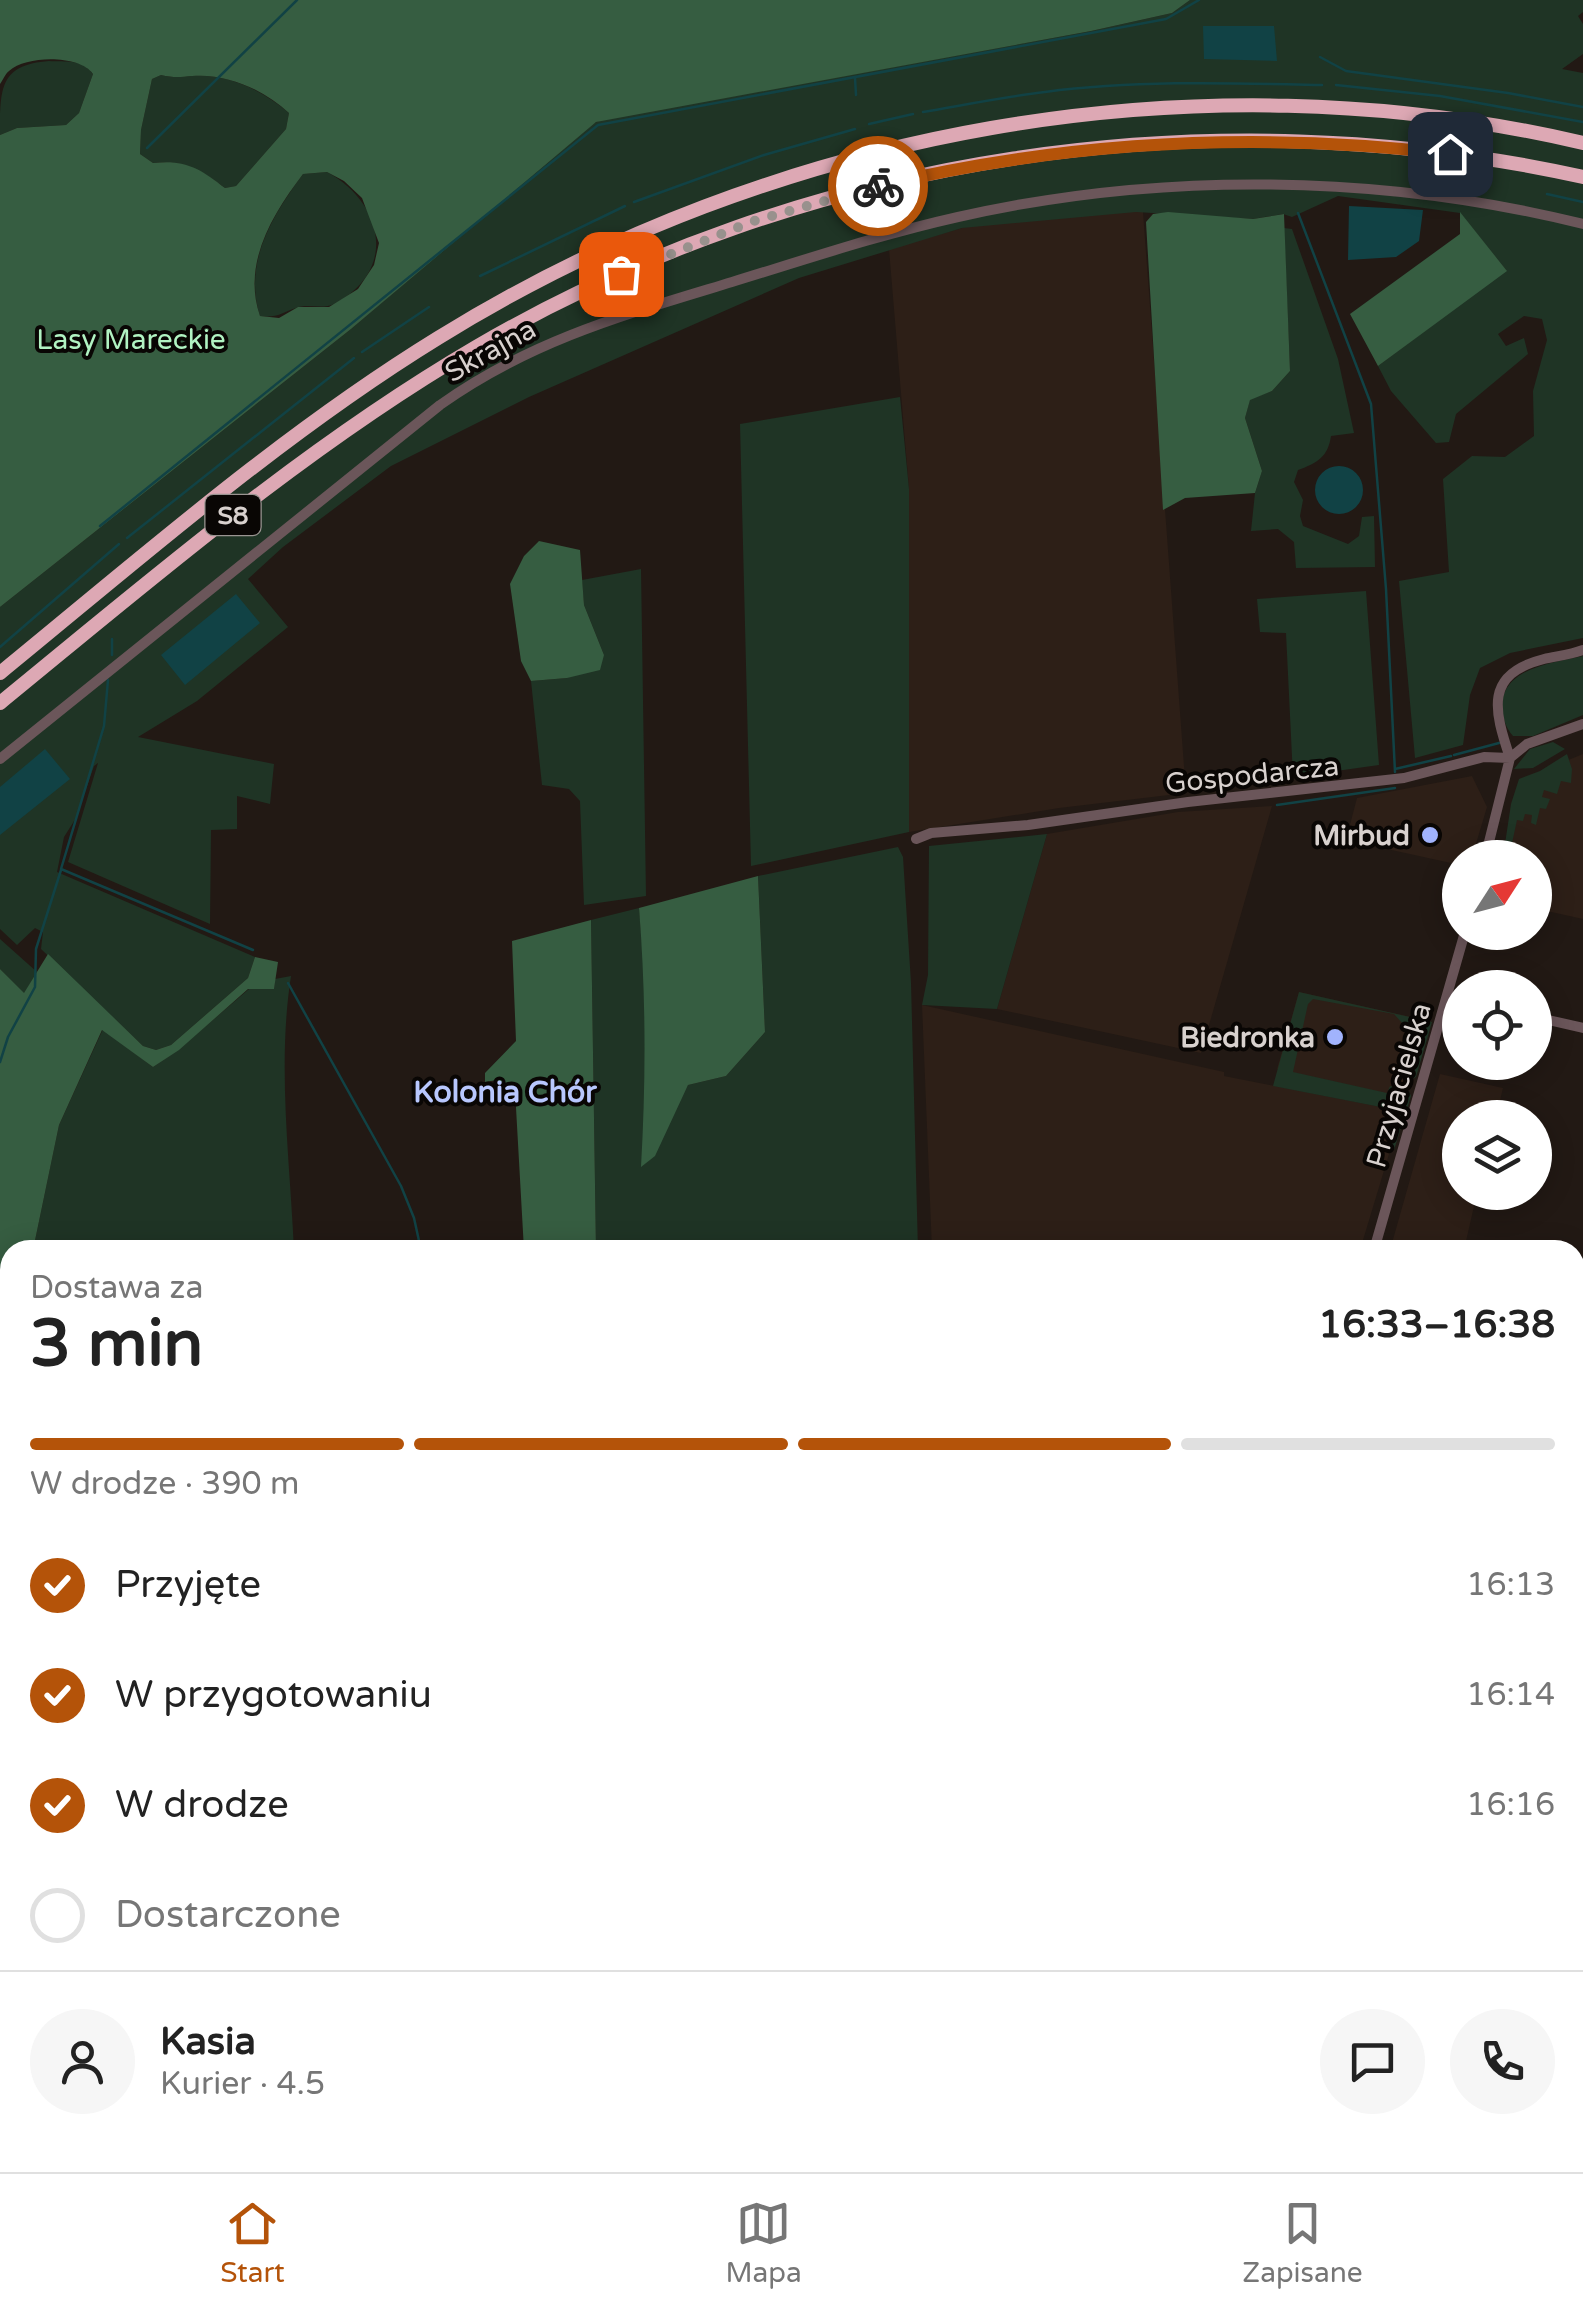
<!DOCTYPE html>
<html lang="pl">
<meta charset="utf-8">
<style>
:root{--surface:#fff;--page:#f6f6f6;--text:#222;--muted:#767676;--line:#e0e0e0;--accent:#b45309}
body{margin:0;font-family:"Varela Round",sans-serif;background:var(--page);color:var(--text);height:100vh;display:flex;flex-direction:column;font-size:38px;white-space:nowrap}
*{box-sizing:border-box;margin:0}
p{font-size:32px;color:var(--muted)}
.icon{flex:none;width:55px;height:55px;fill:none;stroke:currentColor;stroke-width:2;stroke-linecap:round;stroke-linejoin:round}
.map{position:relative;flex:1;overflow:hidden}
.drawer{position:absolute;left:0px;top:1240px;width:1585px;height:932px;display:flex;flex-direction:column;background:var(--surface);border-radius:30px 30px 0 0;box-shadow:0 5px 25px #0003}
.drawer>*{flex:none}
.needle{width:65px;rotate:54deg}
.fabs{position:absolute;left:1442px;top:840px;display:grid;gap:20px}
.fabs a{display:grid;place-items:center;width:110px;height:110px;border-radius:50%;background:var(--surface);box-shadow:0 5px 25px #0003;font-size:50px}
.pin{position:absolute;display:grid;place-items:center;width:85px;height:85px;color:#fff;margin:-42px;border-radius:20px;box-shadow:0 5px 15px #0006}
.courier{position:absolute;display:grid;place-items:center;width:100px;height:100px;margin:-50px;border:8px solid #b45309;border-radius:50%;background:#fff;color:#222;box-shadow:0 2px 12px #0007}
.headline em{font-style:normal;font-weight:800}
.headline div{display:flex;flex-direction:column-reverse}
.headline{display:flex;align-items:center;justify-content:space-between;height:170px;padding:0 30px}
h1{font-size:65px;font-weight:800;line-height:75px}
.bar{display:grid;grid-template-columns:repeat(4,1fr);gap:15px 10px;align-content:center;height:120px;padding:0 30px}
.bar i{height:12px;border-radius:8px;background:var(--line)}
.bar .on{background:var(--accent)}
.bar p{grid-column:span 4}
.line{display:flex;align-items:center;gap:25px;padding:0 30px;border-top:2px solid var(--line)}
.line div{flex:1}
.round{display:grid;place-items:center;flex:none;width:105px;height:105px;border-radius:52px;background:var(--page)}
ol{padding:0 30px;list-style:none}
li{display:flex;align-items:center;gap:30px;height:110px}
li p{margin-inline-start:auto}
li .icon{padding:10px;border-radius:50%;background:var(--accent);color:#fff;stroke-width:4}
li:last-child{color:var(--muted)}
li i{width:55px;height:55px;border:5px solid var(--line);border-radius:50%}
.tab-bar{display:flex;justify-content:space-around;align-items:center;height:140px;border-top:2px solid var(--line);background:var(--surface);font-size:28px;color:var(--muted)}
.tab-bar a{display:grid;justify-items:center;gap:5px}
.tab-bar .on{color:var(--accent)}
.map>svg:first-child{display:block}
.built{fill:#2d1f17}
.green{fill:#1f3425}
.forest{fill:#365d41;fill-rule:evenodd}
.water{fill:#114245}
.lines{fill:none;stroke-linecap:round;stroke-linejoin:round}
.stream{stroke:#114245;stroke-width:2.5}
.minor{stroke:#6b565a;stroke-width:10}
.highway{stroke:#dda8b4;stroke-width:14}
.done{stroke:#98918d;stroke-width:10;stroke-dasharray:0 18}
.route{stroke:#b45309;stroke-width:12}
.poi-dot{fill:#a1b3fd;stroke:#090604;stroke-width:4}
.labels{text-anchor:middle;stroke-width:8;stroke-linejoin:round;paint-order:stroke}
.shield{fill:#090604;stroke:#9a9491;stroke-width:2.5}
.shield-label{font-size:25px;font-weight:bold;fill:#d8d1ce}
.park-label{font-size:28px;fill:#b1f3c2;stroke:#090604}
.street-label{font-size:28px;fill:#d8d1ce;stroke:#090604}
.poi-label{font-size:28px;font-weight:bold;fill:#d8d1ce;stroke:#090604;text-anchor:end}
.neighbourhood-label{font-size:30px;font-weight:bold;fill:#b8c7fe;stroke:#090604}
</style>
<div class="map">
<svg width="1583" height="2172" viewBox="0 0 1583 2172">
<rect width="100%" height="100%" fill="#221914"/>
<path class="built" d="M1058 210 1143 212 1186 793 1059 808 909 832V489L889 249 962 228Z
M1583 754V919L1547 911 1551 898 1535 893V858H1504L1525 794 1566 761Z
M1472 776 1487 807 1472 857 1460 858V865L1346 840 1357 798Z
M1272 806 1201 1053 997 1009 1047 834 1178 812Z
M1299 992 1429 1021 1407 1098 1277 1069Z
M922 1005 1224 1072V1076L1402 1111 1360 1250H932Z
M1440 1074 1503 1088 1496 1117 1460 1118V1192L1477 1193 1464 1250H1390Z"/>
<path class="green" d="M1190 0H1583V12L1578 16 1583 24V54L1562 69 1583 73V638L1510 653 1480 668 1470 695 1463 745 1415 758 1399 581 1449 572 1443 479 1472 456 1505 457 1534 436 1533 391 1547 340 1542 319 1524 316 1498 334 1506 346 1524 338 1528 354 1456 414 1449 442 1436 443 1391 391 1378 366 1506 270 1460 213 1338 196 1292 217 1283 214 1253 219 1136 212 962 228 799 278 529 397 391 466 283 547 248 579 288 627 197 701 138 737 274 764 270 804 237 796V829L211 830 210 924 68 862 98 763 94 766 76 818 64 837 57 872 255 957 248 978 171 1045 156 1050 143 1046 41 949 43 932 35 928 17 945 0 929V607L351 329 592 124 601 120 1091 31 1172 13Z
M49 61C66 62 83 59 93 74L79 113 66 125 17 128 0 135C0 87 0 65 49 61Z
M161 75C173 78 180 77 192 76 228 73 264 91 289 113L286 129 236 186 225 188C203 171 182 159 153 163L140 154 141 130 152 79Z
M327 172C384 203 398 271 334 304 322 310 308 303 296 308 281 313 278 318 260 316 243 263 272 216 303 174Z
M1284 228 1292 229 1338 359 1354 433 1331 436C1328 457 1317 463 1298 470L1294 482 1303 500 1300 516 1303 526 1348 544 1359 536 1362 517 1374 516 1375 567 1296 568 1294 542 1278 529 1251 531 1255 493 1262 471 1245 418 1250 399 1272 391 1290 371Z
M900 397 909 489V832L751 866 740 424Z
M641 569 646 896 584 905 580 801 569 789 542 785 531 681 567 678 604 655 584 605 582 580Z
M1366 591 1379 765 1293 777 1286 633 1260 632 1257 599Z
M1583 656V715L1533 736H1513C1506 728 1503 719 1502 707 1502 667 1554 663 1583 656Z
M1553 742 1565 749 1533 768 1514 769 1530 749Z
M1567 754 1572 769 1571 783 1561 781 1557 794 1544 790 1542 797 1550 799 1546 809 1540 808 1536 825 1531 823 1532 815 1525 814 1523 821 1517 820 1509 857H1503L1511 804 1519 779 1540 771Z
M1047 834 997 1009 922 1005 928 975 929 846Z
M898 847 903 857 911 983 918 1250H596L591 920 639 908 645 980 646 1076 642 1166 688 1085 726 1076 765 1032 758 876Z
M0 939 37 972 24 994 0 969Z
M291 976C277 1066 290 1160 294 1250H33L59 1125 103 1029 153 1067 179 1049 249 989H274L275 979Z
M1299 992 1432 1022 1416 1077 1409 1081 1401 1075 1409 1074 1416 1042 1409 1040 1411 1031 1422 1034 1423 1028 1403 1024 1394 1014 1313 999 1308 1004 1293 1072 1387 1093 1390 1086 1409 1091 1411 1096 1394 1150H1387L1390 1148 1401 1111 1273 1086Z
M10 1354V1752L0 1761V1359Z
M10 1769V2073L0 2078V1774Z
M159 2163H263L260 2172H172Z
M277 2163H400L397 2172H274Z
M673 2163H757L754 2172H670Z"/>
<path class="forest" d="M0 0H1190L1172 13 1091 31 596 122 351 329 0 607V135L17 128 66 125 79 113 93 74C80 55 27 55 9 71 5 74 3 80 0 84ZM161 75C174 78 181 77 192 76 227 73 264 90 289 113L286 129 236 186 225 188C201 169 185 159 153 163L140 154 141 130 152 79ZM327 172 344 181 362 198 379 243 374 265 358 289 329 307H298L279 318 260 316C242 264 272 215 303 174Z
M1168 212 1253 219 1284 214 1290 371 1272 391 1250 400 1245 418 1262 471 1255 493 1185 498 1163 510 1146 222 1153 214Z
M1460 212 1507 271 1378 366 1350 314 1460 234Z
M539 541 580 550 584 605 604 655 600 670 567 678 531 681 521 661 510 584 524 556Z
M758 876 765 1032 726 1076 688 1085 655 1156 641 1167C646 1080 646 995 639 908Z
M591 920 596 1250H524L515 1090 497 1080 485 1082V1073L516 1041 512 941Z
M48 954 143 1046 156 1050 171 1045 248 978 255 957 278 962 274 989H248L179 1050 153 1067 102 1030 59 1125 33 1250H10V1354L0 1359V969L24 993Z
M10 2073V2146L0 2149V2078Z
M49 2162 159 2163 172 2172H40Z
M400 2163V2162L483 2163 478 2172H397Z
M503 2163V2162L673 2163 670 2172H500Z"/>
<path class="water" d="M1203 26H1274L1277 61 1204 59Z
M1349 206 1423 210 1419 241 1396 257 1348 260Z
M1315 490a24 24 0 1 1 48 0a24 24 0 1 1-48 0Z
M236 594 260 623 185 685 161 655Z
M45 749 70 779 0 835V787Z"/>
<g class="lines">
<path class="stream" d="M1320 57 1346 71 1508 93 1583 107
M855 78 856 95
M1336 85 1440 96 1583 122
M923 112C964 105 1004 97 1045 92 1136 80 1230 83 1322 85
M869 124 913 114
M147 148 297 0
M1547 194 1583 202
M634 202 764 155 855 129
M1298 213 1371 404 1386 589 1395 772
M480 276 625 206
M362 352 429 307
M100 526 598 125 1166 19 1199 0
M127 538 354 358
M112 639V655
M0 647 119 544
M108 680 104 726 61 869 253 950
M1454 755 1499 743
M1395 769 1451 756
M1277 805 1395 788
M288 983 401 1186 414 1218 421 1250
M0 1062 8 1037 35 987 36 949 61 870
M460 2172 463 2162"/>
<path class="minor" d="M1510 758C1494 710 1484 674 1544 659 1557 656 1570 655 1583 650
M0 759 440 405C531 340 627 314 732 282 807 259 882 234 958 217 1160 171 1382 174 1583 224
M916 839 931 833 1028 825 1188 802 1404 778 1484 757 1510 758 1527 744 1583 724
M1485 858 1510 758
M1535 1017 1583 1028
M1374 1250 1465 932
M1575 1954 1583 1956
M1575 2014 1583 1997
M1212 2162 1245 2172
M265 2172 268 2162
M756 2172 759 2162
M1115 2172 1118 2162
M1497 2172 1501 2162"/>
<path class="highway" d="M0 673C142 557 282 434 438 338 775 129 1195 52 1583 143
M0 703C153 578 305 447 476 347 807 154 1210 94 1583 177"/>
</g>
<g class="lines">
<path class="done" d="M621 274 754 221 878 186"/>
<path class="route" d="M878 186C1067 141 1257 131 1450 154"/>
</g>
<g class="poi-dot">
<circle cx="1430" cy="835" r="10"/>
<circle cx="1335" cy="1037" r="10"/>
</g>
<g class="labels">
<rect class="shield" x="205.5" y="495" width="55" height="40" rx="8"/>
<g class="shield-label">
<text x="233" y="524">S8</text>
</g>
<g class="park-label">
<text x="131" y="349">Lasy Mareckie</text>
</g>
<g class="street-label">
<text transform="translate(490 350) rotate(-29)" y="10">Skrajna</text>
<text transform="translate(1252 774) rotate(-6)" y="10">Gospodarcza</text>
<text transform="translate(1398 1085) rotate(-74)" y="10">Przyjacielska</text>
</g>
<g class="poi-label">
<text x="1410" y="845">Mirbud</text>
<text x="1315" y="1047">Biedronka</text>
</g>
<g class="neighbourhood-label">
<text x="505" y="1102">Kolonia Chór</text>
</g>
</g>
</svg>
<div class="fabs">
<a><svg class="needle" viewBox="-14 -14 28 28"><path d="M0-13l5 13h-10z" fill="#e53935"/><path d="M0 13l5-13h-10z" fill="#767676"/></svg></a>
<a><svg class="icon" aria-label="locate" viewBox="0 0 24 24"><circle cx="12" cy="12" r="6"/><path d="M12 2v4M12 18v4M2 12h4M18 12h4"/></svg></a>
<a><svg class="icon" aria-label="layers" viewBox="0 0 24 24"><path d="M12 4l9 5-9 5-9-5zM3 14l9 5 9-5"/></svg></a>
</div>
<div class="pin" style="left:621px;top:274px;background:#ea580c"><svg class="icon" aria-label="bag" viewBox="0 0 24 24"><path d="M5 8h14l-1 12H6zM9 8a3 3 0 0 1 6 0"/></svg></div>
<div class="pin" style="left:1450px;top:154px;background:#1f2937"><svg class="icon" aria-label="home" viewBox="0 0 24 24"><path d="M3 11l9-7 9 7M6 9v11h12V9"/></svg></div>
<div class="courier" style="left:878px;top:186px"><svg class="icon" aria-label="bike" viewBox="0 0 24 24"><circle cx="6" cy="16" r="4"/><circle cx="18" cy="16" r="4"/><path d="M6 16l4-8h5l3 8M10 8l3 8H6M13 5h3"/></svg></div>
<section class="drawer">
<div class="headline"><div><h1>3 min</h1><p>Dostawa za</p></div><em>16:33–16:38</em></div>
<div class="bar"><i class="on"></i><i class="on"></i><i class="on"></i><i></i><p>W drodze · 390 m</p></div>
<ol>
<li><svg class="icon" aria-label="check" viewBox="0 0 24 24"><path d="M5 12l5 5 9-10"/></svg>Przyjęte<p>16:13</p></li>
<li><svg class="icon" aria-label="check" viewBox="0 0 24 24"><path d="M5 12l5 5 9-10"/></svg>W przygotowaniu<p>16:14</p></li>
<li><svg class="icon" aria-label="check" viewBox="0 0 24 24"><path d="M5 12l5 5 9-10"/></svg>W drodze<p>16:16</p></li>
<li><i></i>Dostarczone</li>
</ol>
<div class="line" style="height:180px"><a class="round"><svg class="icon" aria-label="person" viewBox="0 0 24 24"><circle cx="12" cy="8" r="4"/><path d="M4 21q1-7 8-7t8 7"/></svg></a><div><b>Kasia</b><p>Kurier · 4.5</p></div><a class="round"><svg class="icon" aria-label="chat" viewBox="0 0 24 24"><path d="M4 5h16v11H9l-5 4z"/></svg></a><a class="round"><svg class="icon" aria-label="phone" viewBox="0 0 24 24"><path d="M5 4h4l2 5-3 2q2 4 5 5l2-3 5 2v4C11 20 4 13 5 4z"/></svg></a></div>
</section>
</div>
<nav class="tab-bar">
<a class="on"><svg class="icon" aria-label="home" viewBox="0 0 24 24"><path d="M3 11l9-7 9 7M6 9v11h12V9"/></svg>Start</a>
<a><svg class="icon" aria-label="map" viewBox="0 0 24 24"><path d="M3 6l6-2 6 2 6-2v14l-6 2-6-2-6 2zM9 4v14M15 6v14"/></svg>Mapa</a>
<a><svg class="icon" aria-label="saved" viewBox="0 0 24 24"><path d="M7 4h10v16l-5-4-5 4z"/></svg>Zapisane</a>
</nav>
